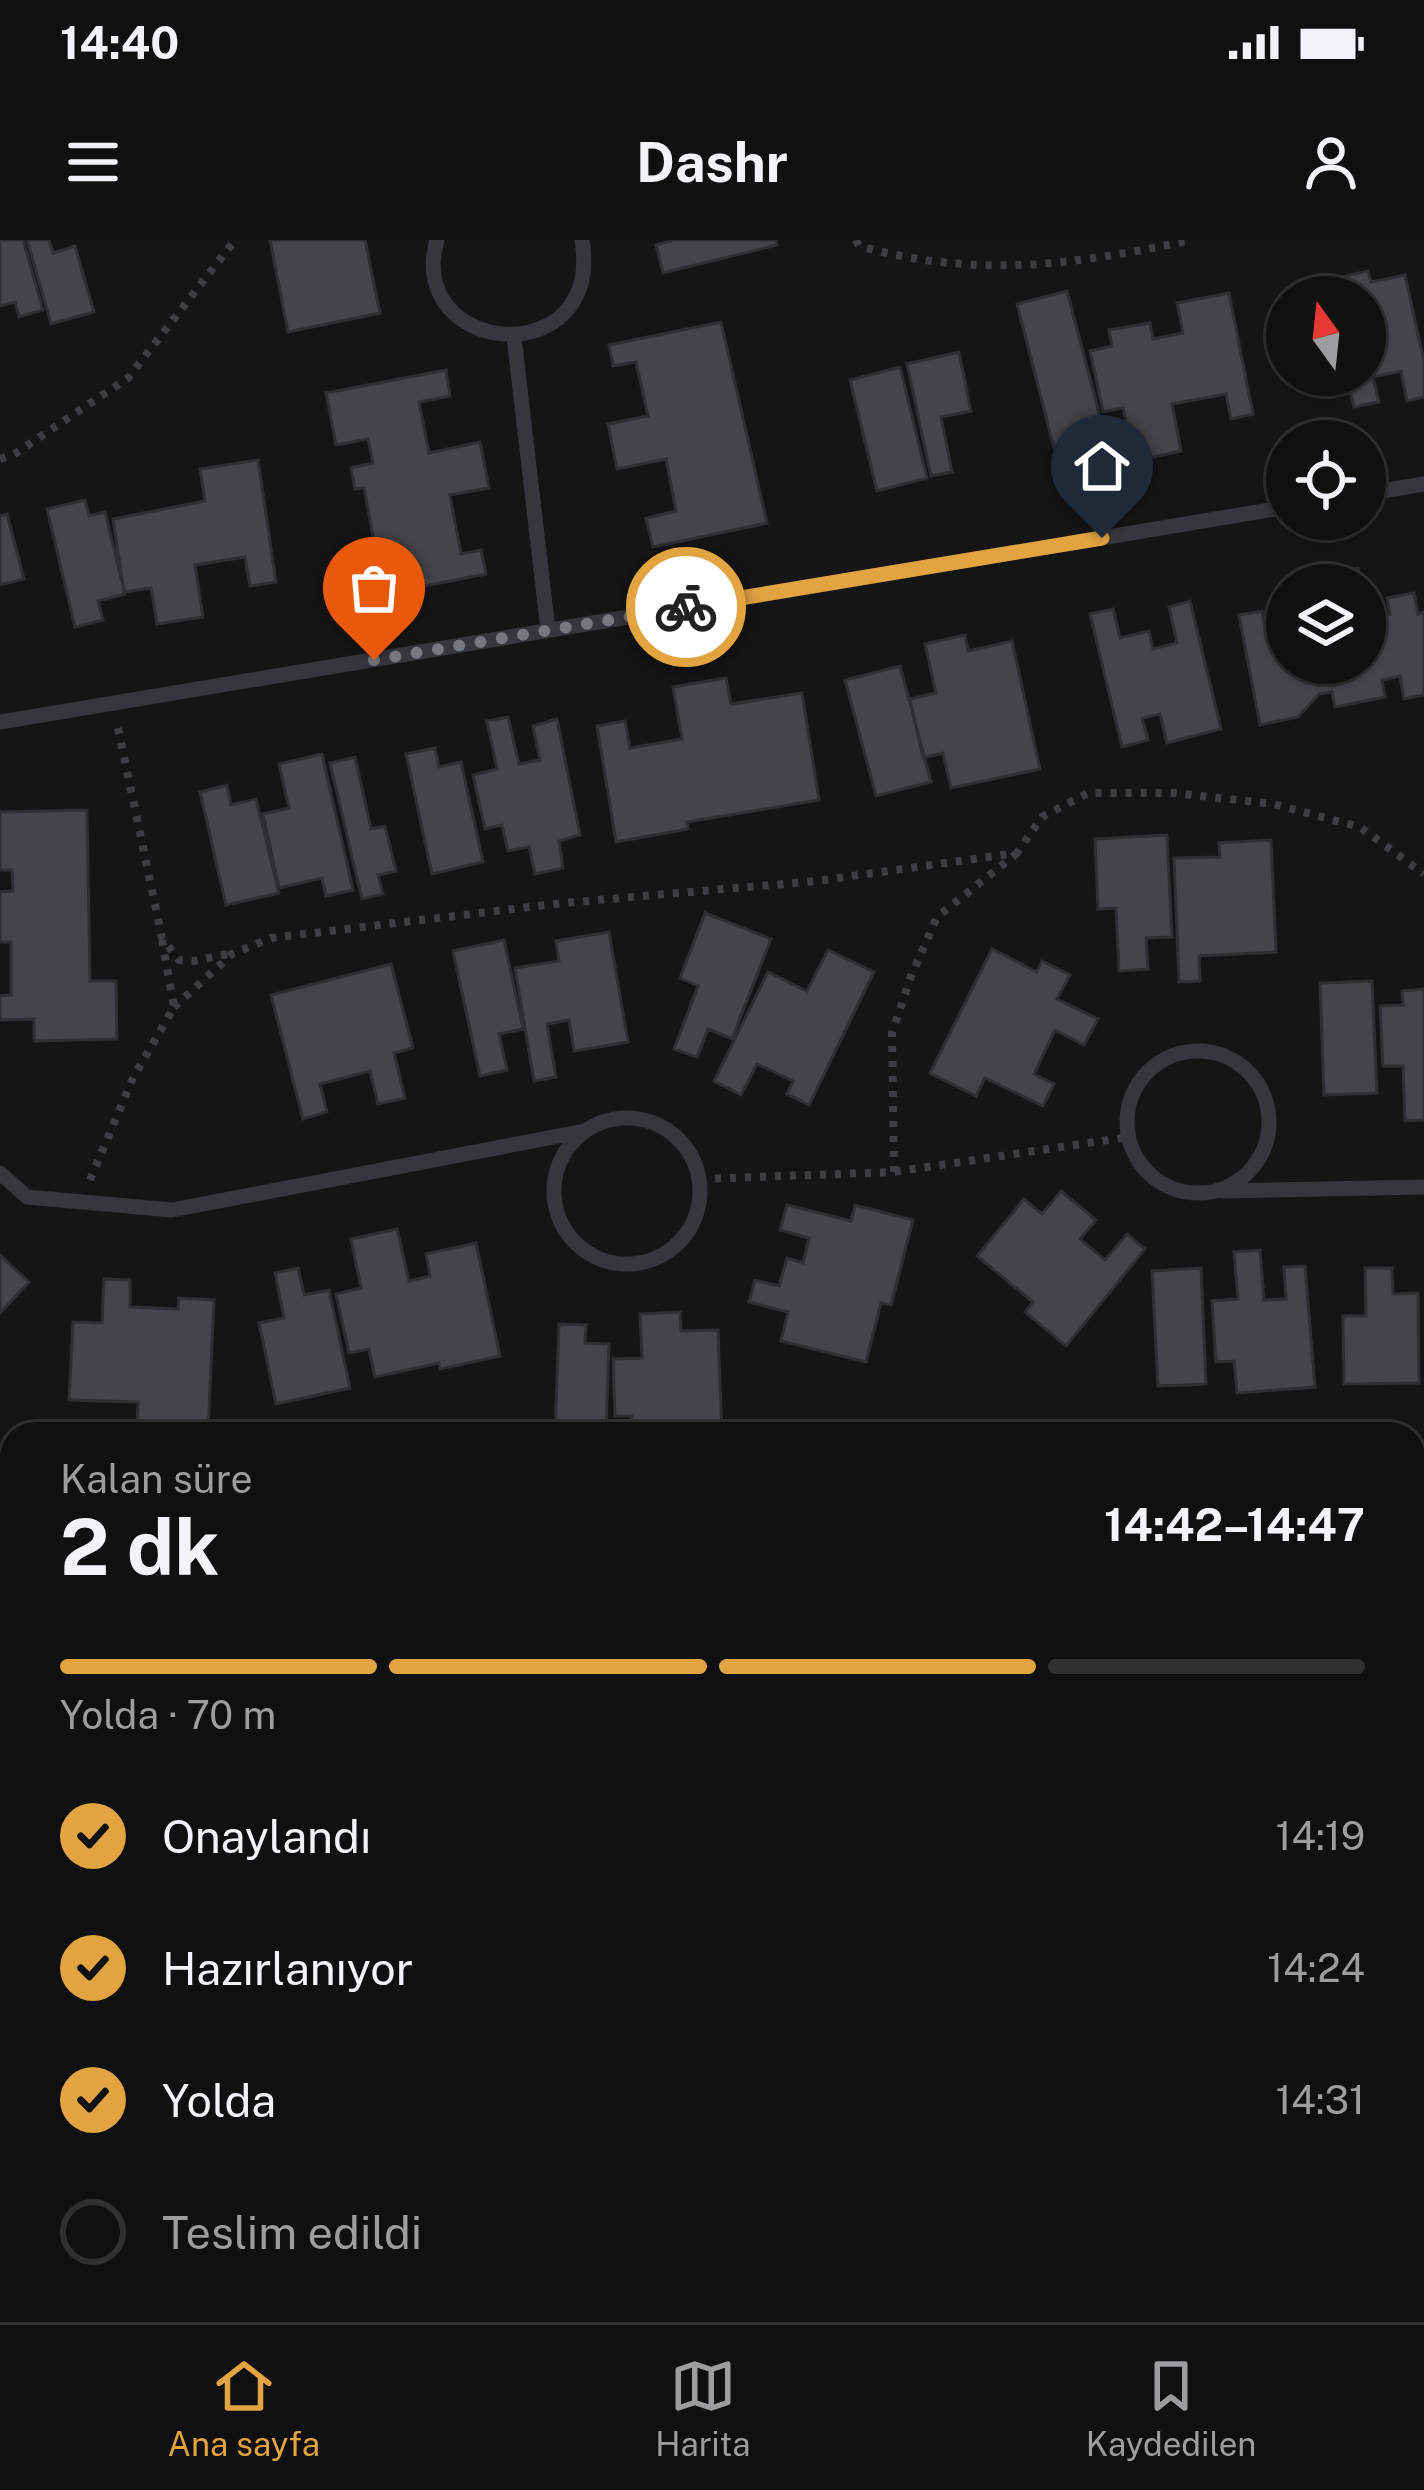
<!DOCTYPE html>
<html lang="tr">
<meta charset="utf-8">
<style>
:root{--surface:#101010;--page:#191919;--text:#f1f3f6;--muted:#9c9d9f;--line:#303030;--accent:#e2a341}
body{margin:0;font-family:"Public Sans",sans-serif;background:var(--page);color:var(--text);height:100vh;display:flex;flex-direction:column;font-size:45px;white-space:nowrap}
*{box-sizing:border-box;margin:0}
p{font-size:39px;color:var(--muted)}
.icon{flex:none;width:66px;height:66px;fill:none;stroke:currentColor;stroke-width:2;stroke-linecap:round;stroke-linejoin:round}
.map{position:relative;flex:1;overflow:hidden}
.details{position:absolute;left:0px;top:1182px;width:1425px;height:900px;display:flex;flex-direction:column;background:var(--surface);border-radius:36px 36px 0 0;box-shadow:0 3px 9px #0004,0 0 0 3px var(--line)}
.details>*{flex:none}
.needle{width:78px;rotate:345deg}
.tools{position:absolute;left:1266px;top:36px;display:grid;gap:24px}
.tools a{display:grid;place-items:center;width:120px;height:120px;border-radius:50%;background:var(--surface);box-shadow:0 3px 9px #0004,0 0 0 3px var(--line);font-size:60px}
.pin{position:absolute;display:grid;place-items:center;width:102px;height:102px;color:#fff;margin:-123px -51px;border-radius:50% 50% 50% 0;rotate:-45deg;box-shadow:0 0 12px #0007}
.pin .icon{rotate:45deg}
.courier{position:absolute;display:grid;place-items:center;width:120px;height:120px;margin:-60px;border:9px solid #e2a341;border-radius:50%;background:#fff;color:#222;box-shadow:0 3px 15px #0007}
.headline em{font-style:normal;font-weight:700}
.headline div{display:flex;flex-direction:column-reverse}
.headline{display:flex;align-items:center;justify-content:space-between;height:204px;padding:0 60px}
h1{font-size:78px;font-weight:700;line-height:90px}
.bar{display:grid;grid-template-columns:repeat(4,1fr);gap:18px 12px;align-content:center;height:144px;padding:0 60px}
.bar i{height:15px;border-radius:9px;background:var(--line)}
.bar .selected{background:var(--accent)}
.bar p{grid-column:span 4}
ol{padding:0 60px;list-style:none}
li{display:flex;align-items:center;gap:36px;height:132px}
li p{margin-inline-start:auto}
li .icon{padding:12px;border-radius:50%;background:var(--accent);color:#111;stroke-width:4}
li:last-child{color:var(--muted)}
li i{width:66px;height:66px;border:6px solid var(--line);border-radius:50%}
.status{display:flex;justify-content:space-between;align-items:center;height:84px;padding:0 60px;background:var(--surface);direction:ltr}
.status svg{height:33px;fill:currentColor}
header{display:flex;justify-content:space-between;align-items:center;height:156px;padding:0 60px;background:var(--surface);font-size:54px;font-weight:700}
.tabs{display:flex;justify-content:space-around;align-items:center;height:168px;border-top:3px solid var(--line);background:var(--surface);font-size:33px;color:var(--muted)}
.tabs a{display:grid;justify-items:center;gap:6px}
.tabs .selected{color:var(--accent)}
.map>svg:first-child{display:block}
.building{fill:#444549;stroke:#2f2f32;stroke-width:3}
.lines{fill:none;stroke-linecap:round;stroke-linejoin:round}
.path{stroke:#3c3e42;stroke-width:8;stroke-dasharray:6 9;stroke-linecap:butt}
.lane{stroke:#36373b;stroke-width:15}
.done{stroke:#75787d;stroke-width:12;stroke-dasharray:0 21.6}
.route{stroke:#e2a341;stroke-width:15}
</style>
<div class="status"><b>14:40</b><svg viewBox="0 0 49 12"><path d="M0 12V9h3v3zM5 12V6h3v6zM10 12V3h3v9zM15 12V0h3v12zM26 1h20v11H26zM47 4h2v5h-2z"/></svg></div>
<header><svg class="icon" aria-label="menu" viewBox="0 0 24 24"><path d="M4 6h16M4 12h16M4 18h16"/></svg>Dashr<svg class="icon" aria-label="person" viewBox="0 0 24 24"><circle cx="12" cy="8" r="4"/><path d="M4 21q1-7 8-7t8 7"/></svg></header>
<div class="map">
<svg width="1424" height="2082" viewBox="0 0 1424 2082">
<rect width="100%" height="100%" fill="#151516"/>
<path class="building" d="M0 0H23L43 70 19 77 15 62 0 66Z
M27 0H49L53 13 75 6 94 72 51 84Z
M270 0H365L380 73 288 92Z
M776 0 777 5 663 33 656 5 674 0Z
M1368 31 1371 42 1405 35 1424 121V157L1407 161 1401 131 1373 137 1379 162 1354 167 1347 135H1365V57H1318L1336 53 1332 39Z
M1067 51 1103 188 1078 194 1081 205 1055 212 1017 64Z
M1229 53 1253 174 1231 179 1226 154 1172 164 1181 211 1134 221 1123 168 1103 172 1090 111 1112 106 1109 90 1150 83 1153 99 1183 93 1177 63Z
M721 82 767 283 653 307 646 278 676 271 666 219 617 229 608 184 648 176 636 122 613 126 609 105Z
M959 112 971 171 941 177 952 232 931 236 907 124Z
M900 127 927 238 877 251 850 140Z
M446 130 450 156 419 162 429 213 480 202 489 248 450 255 461 314 481 310 486 334 384 354 364 248 355 249 351 228 373 223 368 199 336 205 326 153Z
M258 220 276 342 250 346 245 317 195 325 203 377 157 384 151 348 124 352 113 279 205 261 200 229Z
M85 260 89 276 105 272 125 354 98 361 103 380 75 387 47 269Z
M7 274 24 339 0 345V276Z
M1358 328 1362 345H1318L1316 338Z
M1414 353 1418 374 1424 372V455L1404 459 1400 436 1382 440 1385 457 1335 467 1332 452 1319 454 1298 477 1260 485 1239 375 1262 371 1267 397 1287 393V423H1365V359L1375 377 1390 374 1387 358Z
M1190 361 1221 489 1167 503 1160 474 1142 478 1148 500 1122 507 1090 374 1113 369 1120 398 1149 391 1153 409 1177 403 1169 367Z
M965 395 968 411 1012 401 1040 529 951 548 943 513 923 518 910 459 936 453 925 404Z
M900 426 931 542 876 556 845 440Z
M726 438 731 464 802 453 819 560 687 582 688 589 616 602 597 486 625 481 630 508 682 499 673 447Z
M508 477 519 524 540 520 533 486 557 479 580 595 559 601 563 628 535 634 529 607 508 611 502 585 485 589 473 535 497 529 487 481Z
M435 508 439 527 461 522 483 622 432 634 406 514Z
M322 514 353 650 326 656 322 638 279 648 263 574 289 568 279 524Z
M355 517 371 589 385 586 396 631 378 635 383 654 362 659 330 523Z
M227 545 231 565 256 559 279 653 226 665 200 552Z
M87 570 90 741H116L117 799 34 801V779L0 780V756L11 755V702H0V652L13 651 12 630H0V572Z
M1167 595 1172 697 1146 698 1148 729 1119 731 1116 668 1098 669 1095 599Z
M1271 600 1276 712 1199 716 1200 741 1179 742 1174 618 1220 617 1219 603Z
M705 673 771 699 732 799 708 789 697 817 674 809 698 746 680 738Z
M609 692 628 802 574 811 569 780 547 784 556 837 534 841 515 728 559 721 556 701Z
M504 700 523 789 499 794 507 830 480 836 453 711Z
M992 709 1037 732 1042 721 1070 735 1057 759 1098 779 1084 805 1055 790 1034 834 1054 844 1043 866 985 838 976 856 930 833Z
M828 710 874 732 809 865 787 854 793 841 757 824 741 855 714 841 768 732 807 751Z
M391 724 413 808 394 813 405 858 378 864 370 831 320 844 327 872 303 879 271 755Z
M1372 741 1377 853 1324 855 1320 743Z
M1424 749V880L1405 881 1403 826H1383L1380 766 1403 765 1402 751Z
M1061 951 1096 980 1080 999 1105 1020 1127 994 1145 1009 1066 1106 1025 1072 1033 1062 977 1016 1024 959 1042 974Z
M787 965 851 981 855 965 913 980 891 1065 881 1063 866 1122 781 1101 788 1072 749 1062 755 1040 779 1046 787 1018 803 1023 809 998 780 990Z
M397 989 409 1041 430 1036 426 1014 476 1003 500 1116 440 1129 439 1123 375 1137 369 1109 349 1113 336 1054 361 1048 351 999Z
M1260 1010 1264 1060 1286 1059 1284 1027 1305 1026 1315 1147 1237 1153 1234 1121 1216 1122 1212 1061 1238 1059 1234 1012Z
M0 1015 29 1042 0 1073Z
M298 1028 304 1055 329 1050 350 1148 276 1164 259 1083 284 1078 275 1033Z
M1201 1028 1206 1144 1158 1146 1152 1031Z
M1365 1028H1392L1393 1054 1418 1053 1419 1143 1344 1144 1343 1076H1366Z
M104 1039 130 1040V1067L178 1069 179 1058 214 1060 208 1191 137 1188 138 1162 69 1160 73 1082 102 1083Z
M680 1072 681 1091 718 1090 722 1194H632V1176H615L613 1119 642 1118 640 1074Z
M559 1084 586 1085 585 1103 609 1104 606 1194H555Z"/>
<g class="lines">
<path class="path" d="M856 0 859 6C978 39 1073 25 1192 0
M0 219 13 215 128 138 235 0
M118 488 162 698 179 720 194 721 227 714
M174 767 232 714 271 698 563 663 817 641 1017 613 1042 577 1088 553H1175L1273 564 1360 587 1424 634
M894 932 892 793 911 736 937 677 1016 614
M700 939 894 932 1128 897
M90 940 133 838 174 767 162 700"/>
<path class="lane" d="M437 0C404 116 604 135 582 0
M514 97 548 390
M1365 254 1424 244
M0 482 1287 267
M1127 882a71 71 0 1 1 142 0a71 71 0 1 1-142 0Z
M554 951a73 73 0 1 1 146 0a73 73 0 1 1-146 0Z
M0 933 27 957 172 970 585 891
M1223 951 1424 947
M1413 1260 1424 1259
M0 1305H12"/>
</g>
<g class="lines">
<path class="done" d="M374 420 686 367"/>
<path class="route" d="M686 367 1102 298"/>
</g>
</svg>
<div class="tools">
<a><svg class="needle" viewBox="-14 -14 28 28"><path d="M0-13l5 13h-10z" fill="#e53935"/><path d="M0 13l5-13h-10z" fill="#9c9d9f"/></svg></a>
<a><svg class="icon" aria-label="locate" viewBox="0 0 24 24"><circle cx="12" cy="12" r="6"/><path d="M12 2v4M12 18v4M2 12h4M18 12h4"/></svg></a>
<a><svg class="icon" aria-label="layers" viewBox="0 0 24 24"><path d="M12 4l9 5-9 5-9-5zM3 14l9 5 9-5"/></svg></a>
</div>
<div class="pin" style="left:374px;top:420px;background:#ea580c"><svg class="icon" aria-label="bag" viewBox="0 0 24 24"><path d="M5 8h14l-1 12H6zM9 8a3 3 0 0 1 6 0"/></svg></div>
<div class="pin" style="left:1102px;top:298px;background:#1f2937"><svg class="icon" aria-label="home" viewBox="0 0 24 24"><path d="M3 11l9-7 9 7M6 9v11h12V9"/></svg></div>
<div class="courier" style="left:686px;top:367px"><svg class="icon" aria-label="bike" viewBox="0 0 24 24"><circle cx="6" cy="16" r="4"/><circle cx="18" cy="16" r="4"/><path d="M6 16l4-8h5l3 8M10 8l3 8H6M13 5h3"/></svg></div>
<section class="details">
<div class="headline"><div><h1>2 dk</h1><p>Kalan süre</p></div><em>14:42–14:47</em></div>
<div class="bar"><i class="selected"></i><i class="selected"></i><i class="selected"></i><i></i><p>Yolda · 70 m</p></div>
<ol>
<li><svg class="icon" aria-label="check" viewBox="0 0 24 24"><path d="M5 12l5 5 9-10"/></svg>Onaylandı<p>14:19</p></li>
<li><svg class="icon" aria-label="check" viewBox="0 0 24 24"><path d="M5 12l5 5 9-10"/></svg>Hazırlanıyor<p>14:24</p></li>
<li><svg class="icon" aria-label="check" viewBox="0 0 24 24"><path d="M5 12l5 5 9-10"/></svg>Yolda<p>14:31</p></li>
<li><i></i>Teslim edildi</li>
</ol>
</section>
</div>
<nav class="tabs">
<a class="selected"><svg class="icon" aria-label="home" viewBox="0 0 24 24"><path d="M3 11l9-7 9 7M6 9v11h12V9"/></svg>Ana sayfa</a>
<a><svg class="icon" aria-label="map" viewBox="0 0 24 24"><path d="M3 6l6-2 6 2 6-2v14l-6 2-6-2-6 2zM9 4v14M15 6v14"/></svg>Harita</a>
<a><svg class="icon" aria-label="saved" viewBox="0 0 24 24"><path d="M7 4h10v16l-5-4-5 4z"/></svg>Kaydedilen</a>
</nav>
